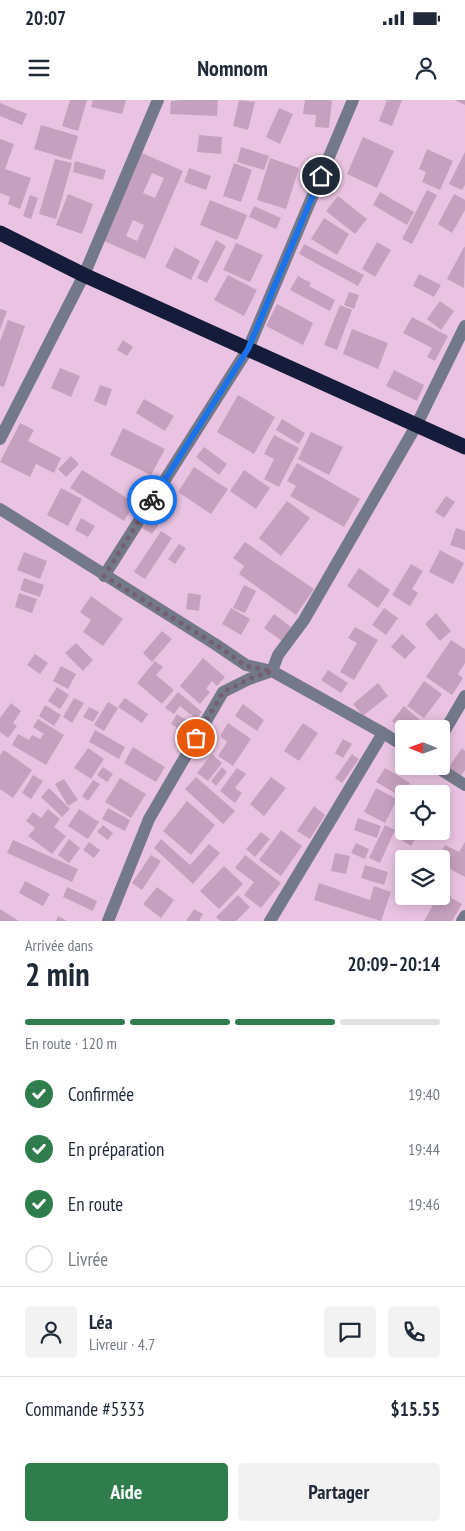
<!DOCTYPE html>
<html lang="fr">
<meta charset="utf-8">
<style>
:root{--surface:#fff;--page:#f2f2f3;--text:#1f2937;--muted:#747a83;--line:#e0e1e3;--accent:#2f7d4d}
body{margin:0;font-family:"PT Sans Narrow",sans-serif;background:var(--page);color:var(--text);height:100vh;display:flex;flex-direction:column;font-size:19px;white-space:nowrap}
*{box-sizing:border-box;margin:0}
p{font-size:16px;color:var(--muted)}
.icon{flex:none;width:28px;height:28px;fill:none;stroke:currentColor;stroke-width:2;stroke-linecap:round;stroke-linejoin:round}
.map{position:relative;height:821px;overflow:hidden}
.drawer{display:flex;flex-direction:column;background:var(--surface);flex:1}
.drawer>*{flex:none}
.needle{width:32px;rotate:271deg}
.fabs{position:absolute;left:395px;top:620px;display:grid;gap:10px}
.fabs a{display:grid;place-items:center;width:55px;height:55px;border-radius:5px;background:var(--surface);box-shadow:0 2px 12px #0003;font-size:25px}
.pin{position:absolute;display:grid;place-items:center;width:42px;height:42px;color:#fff;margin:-21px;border:2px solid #fff;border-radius:50%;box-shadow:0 1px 5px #0007}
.courier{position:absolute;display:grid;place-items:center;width:50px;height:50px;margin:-25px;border:4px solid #1a73e8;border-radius:50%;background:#fff;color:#222;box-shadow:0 1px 6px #0007}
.overview em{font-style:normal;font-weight:700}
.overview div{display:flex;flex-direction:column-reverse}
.overview{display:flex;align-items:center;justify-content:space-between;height:85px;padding:0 25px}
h1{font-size:32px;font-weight:700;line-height:38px}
.bar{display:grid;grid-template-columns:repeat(4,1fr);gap:8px 5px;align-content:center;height:60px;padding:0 25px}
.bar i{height:6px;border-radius:4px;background:var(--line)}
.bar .current{background:var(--accent)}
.bar p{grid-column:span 4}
.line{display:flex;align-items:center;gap:12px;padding:0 25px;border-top:1px solid var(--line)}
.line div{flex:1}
.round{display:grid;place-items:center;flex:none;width:52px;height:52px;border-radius:5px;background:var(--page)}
ol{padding:0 25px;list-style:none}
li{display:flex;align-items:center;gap:15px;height:55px}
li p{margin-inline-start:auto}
li .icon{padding:5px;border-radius:50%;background:var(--accent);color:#fff;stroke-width:4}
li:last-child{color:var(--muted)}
li i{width:28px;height:28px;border:2px solid var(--line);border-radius:50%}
.button{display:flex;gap:10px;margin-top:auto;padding:10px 25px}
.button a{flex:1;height:58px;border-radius:5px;background:var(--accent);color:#fff;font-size:20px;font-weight:700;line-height:58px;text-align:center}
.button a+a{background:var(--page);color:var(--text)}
.status{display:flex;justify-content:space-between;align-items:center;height:35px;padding:0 25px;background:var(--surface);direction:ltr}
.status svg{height:14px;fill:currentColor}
header{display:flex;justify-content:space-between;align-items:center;height:65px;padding:0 25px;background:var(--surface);font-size:22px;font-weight:700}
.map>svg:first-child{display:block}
.building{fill:#c6a1bf;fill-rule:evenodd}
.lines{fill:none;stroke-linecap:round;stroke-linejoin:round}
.minor{stroke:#74798a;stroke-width:12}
.highway{stroke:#151b3a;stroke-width:15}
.done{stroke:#755e70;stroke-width:5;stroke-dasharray:0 9}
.route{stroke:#1a73e8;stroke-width:6}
</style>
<div class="status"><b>20:07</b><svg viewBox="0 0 49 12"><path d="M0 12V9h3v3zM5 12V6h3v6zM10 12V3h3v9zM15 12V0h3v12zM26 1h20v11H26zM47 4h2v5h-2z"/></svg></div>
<header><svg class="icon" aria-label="menu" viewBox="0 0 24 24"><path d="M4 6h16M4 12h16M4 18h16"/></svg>Nomnom<svg class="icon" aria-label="person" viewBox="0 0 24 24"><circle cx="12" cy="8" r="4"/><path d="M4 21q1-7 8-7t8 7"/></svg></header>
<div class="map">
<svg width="465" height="821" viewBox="0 0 465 821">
<rect width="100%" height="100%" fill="#eac3e2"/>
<path class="building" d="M70 0H87L78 31 62 26Z
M93 0H126L122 14 91 7Z
M183 0H218L217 16 170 14 171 1Z
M239 0 255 2 248 30 233 26Z
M305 0H332L329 28 315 27 316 15 303 14Z
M387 0H402L392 26 379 21Z
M455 0H465V5Z
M0 3 27 14 22 25 0 16Z
M279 8 293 14 280 44 266 37Z
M41 25 78 36 71 60 34 49Z
M199 35 222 37 221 54 197 52Z
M363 37 394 51 377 88 347 74Z
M0 39 14 44 5 69 31 78 20 109 8 104 10 97 0 93Z
M241 47 269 56 264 70 237 62Z
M427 49 453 61 440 90 422 82 426 72 419 69Z
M465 52V85L462 90 449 84Z
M142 53 183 71 145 159 104 141ZM152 73 164 78 155 98 143 93ZM133 120 144 125 137 141 126 136Z
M270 58 299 68 286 109 257 100Z
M55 59 72 63 56 119 39 114Z
M75 61 106 70 103 80 73 72Z
M234 63 252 70 241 102 223 96Z
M189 68 211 76 206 90 184 82Z
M427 90 437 95 412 144 402 139Z
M380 92 414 112 407 125 373 105Z
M68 94 93 104 82 134 56 125Z
M454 94 465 100V110L452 133 438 124Z
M30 95 38 98 31 119 23 116Z
M338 96 367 119 355 134 326 111Z
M210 100 247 115 237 140 200 125Z
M254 106 281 118 276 129 249 117Z
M324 118 349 134 337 155 311 139Z
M216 140 226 146 207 183 197 178Z
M377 142 391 150 375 177 362 169Z
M236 143 263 155 250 182 223 170Z
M304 144 364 175 358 186 299 154Z
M175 147 200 161 191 180 165 167Z
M464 147H465L464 188 447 179Z
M419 174 441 185 434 197 413 186Z
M228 175 257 190 244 216 214 200Z
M298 176 311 183 309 186 335 200 330 211 290 190Z
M349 192 359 195 354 209 344 205Z
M440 201 454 211 441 230 427 219Z
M277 204 313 223 303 245 266 226Z
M340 205 352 210 337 250 324 245Z
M0 209 7 211 0 230Z
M412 217 448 236 435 261 427 257 432 248 403 233Z
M8 220 25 226 4 287 0 286V241Z
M352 229 388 243 378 269 343 254Z
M123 240 133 247 127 256 117 250Z
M60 268 80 276 71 297 51 288Z
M394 270 424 285 417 301 386 286Z
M100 285 112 289 106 306 94 301Z
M238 295 275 317 254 354 217 332Z
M144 299 174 316 165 331 136 313Z
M282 319 305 333 299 344 276 330Z
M20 323 34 330 28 341 61 358 54 373 36 364 30 377 0 362Z
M123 328 165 349 151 375 110 355Z
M311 332 343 347 329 375 298 359Z
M274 335 299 348 279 387 264 379 274 359 264 354Z
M204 347 227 364 219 375 196 357Z
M71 356 79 364 66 377 58 369Z
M297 363 360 399 344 427 290 396 296 386 287 381Z
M194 367 228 389 211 414 178 392Z
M82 370 135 403 124 421 70 388Z
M244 370 270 388 256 409 230 391Z
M61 388 82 399 68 426 47 415Z
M446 396 455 402 444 418 435 412Z
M287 401 310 418 281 456 259 438Z
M152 415 161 421 152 434 142 428Z
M81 418 95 426 88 437 75 430Z
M456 428 465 431V450L450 445Z
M161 431 172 438 145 479 134 472Z
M245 442 314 489 296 515 239 474 244 466 233 458Z
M179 444 186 448 175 464 168 459Z
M440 450 464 463 453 484 429 472Z
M24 452 47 461 40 479 17 470Z
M411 464 423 471 412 489 418 493 410 506 392 495Z
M359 468 390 490 378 508 347 486Z
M24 478 44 485 40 497 20 490Z
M244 485 256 491 245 513 233 508Z
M19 493 37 499 32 513 15 507Z
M188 493 201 495 199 511 186 509Z
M91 496 123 519 103 546 83 532 91 520 80 512Z
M231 508 250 519 241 535 222 524Z
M384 508 398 518 386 535 372 525Z
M436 513 451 531 440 541 425 524Z
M274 514 291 527 282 541 264 528Z
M355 527 378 540 354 580 340 572 357 543 348 538Z
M162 531 172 539 152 562 143 553Z
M402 534 416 547 405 559 391 547Z
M451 540 465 549V563L458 574 463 578 452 595 426 577Z
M76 543 93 560 83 571 65 553Z
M35 554 48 563 40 574 27 565Z
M203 558 225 577 217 586 212 581 206 589 210 592 200 604 180 586Z
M155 561 163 567 156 575 174 590 162 604 137 583Z
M61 566 76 574 68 589 53 581Z
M328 570 348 583 341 593 321 580Z
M424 581 442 594 424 618 407 606Z
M378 583 388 596 363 616 353 604Z
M57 587 69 595 60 609 48 601Z
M178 592 202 612 196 619 180 606 174 614 165 608Z
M74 598 84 603 72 623 63 617Z
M125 598 148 614 142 623 118 607Z
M108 602 118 608 104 631 94 625Z
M11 603 21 611 13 623 17 626 8 638 0 632V618Z
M243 604 264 620 257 631 235 616Z
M45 605 61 615 54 626 39 616Z
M404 606 422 622 417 629H404V631L392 621Z
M89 607 99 612 93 622 83 617Z
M177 614 192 624 186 633 171 624Z
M38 619 64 635 46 665 12 645 18 634 29 640 32 635 40 639 44 634 33 627Z
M228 623 251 639 233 666 218 656 227 642 220 636Z
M303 623 318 633 299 661 284 651Z
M95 630 125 647 119 659 89 642Z
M343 639 352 644 343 658 335 653Z
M133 647 165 667 156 682 124 663Z
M88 648 104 659 91 679 74 668Z
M462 648 465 651V670L459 679 447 670Z
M4 650 32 670 13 698 0 689V655Z
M212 654 222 663 208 681 197 673Z
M352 654 359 659 342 683 335 678Z
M103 667 113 674 107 682 97 675Z
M222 667 227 672 216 686 211 681Z
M237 668 246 674 235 688 242 693 235 703 220 691Z
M385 668 410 683 402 697 376 682Z
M33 675 43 681 31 699 22 693Z
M196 677 235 711 223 724 185 689Z
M271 677 286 688 264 716 250 704Z
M120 678 146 694 131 718 105 702Z
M64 679 78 700 68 706 55 684Z
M93 680 100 684 88 701 82 696Z
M49 688 70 709 62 717 41 697Z
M376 688 397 699 385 723 364 712Z
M187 701 215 725 191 755 163 731Z
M314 706 325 715 310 739 297 731Z
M108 708 130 720 125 731 102 719Z
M48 709 60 719 54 727 66 736 52 754 28 736 35 728 26 721 33 712 41 718Z
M79 709 99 722 88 739 68 726Z
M358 718 381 726 377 738 354 730Z
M103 725 113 733 108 740 97 732Z
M385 725 395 730 380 763 369 758Z
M281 730 302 746 281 776 259 760Z
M404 731H420L411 746 400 739Z
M261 732 270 739 255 757 246 749Z
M69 739 80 748 69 763 58 755Z
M161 739 190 765 209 744 220 753 193 784 154 748Z
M13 740 78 769 72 782 7 753Z
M89 742 100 750 94 758 83 750Z
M465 742V777L441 764V759H437L445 745 459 752Z
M356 743 369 749 365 759 351 753Z
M335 753 350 756 346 774 331 771Z
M151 755 161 761 142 790 132 783Z
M245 755 281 783 261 808 244 795 254 782 235 768Z
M365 765 388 772 384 785 361 778Z
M224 766 243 784 219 809 200 791Z
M25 781 50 794 43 806 19 793Z
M319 783 370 800 374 786 391 792 381 821 314 800Z
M67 787 97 801 93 811 63 797Z
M157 787 174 800 161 818 143 804Z
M441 792 462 804 452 821H424L438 796H441Z
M238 795 250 807 236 821H220L216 817Z
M0 809 19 821H0Z
M194 809 203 814 199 821H186Z
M58 816 67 821H56Z"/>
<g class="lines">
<path class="minor" d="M0 339 84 175 158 0
M0 409 215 544 246 565 272 571 383 633 404 646
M104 476 248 249 353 0
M441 637 465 596
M435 666 465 685
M108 821 149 719 223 592 249 579 272 571 278 555 304 520 416 326 465 226
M270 821 383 633
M462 821 465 816"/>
<path class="highway" d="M0 133 84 175 465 347"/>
</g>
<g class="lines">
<path class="done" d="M152 400 104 476 215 544 246 566 272 571 249 579 223 592 196 638"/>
<path class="route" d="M152 400 248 249 321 76"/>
</g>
</svg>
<div class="fabs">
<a><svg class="needle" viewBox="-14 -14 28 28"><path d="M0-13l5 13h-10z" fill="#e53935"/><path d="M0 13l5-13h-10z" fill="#747a83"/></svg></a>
<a><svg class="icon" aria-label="locate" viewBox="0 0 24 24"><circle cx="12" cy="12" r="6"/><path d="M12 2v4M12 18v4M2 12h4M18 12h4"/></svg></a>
<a><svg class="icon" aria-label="layers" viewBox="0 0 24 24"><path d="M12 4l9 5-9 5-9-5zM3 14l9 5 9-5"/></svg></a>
</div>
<div class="pin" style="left:196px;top:638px;background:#ea580c"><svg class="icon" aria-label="bag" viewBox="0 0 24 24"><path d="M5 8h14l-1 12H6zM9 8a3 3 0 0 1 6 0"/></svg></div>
<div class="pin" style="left:321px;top:76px;background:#1f2937"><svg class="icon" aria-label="home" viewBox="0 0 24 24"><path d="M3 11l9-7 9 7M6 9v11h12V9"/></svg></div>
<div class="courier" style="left:152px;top:400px"><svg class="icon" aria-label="bike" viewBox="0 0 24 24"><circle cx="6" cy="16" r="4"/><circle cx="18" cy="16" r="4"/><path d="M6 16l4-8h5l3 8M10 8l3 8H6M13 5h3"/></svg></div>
</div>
<section class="drawer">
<div class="overview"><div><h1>2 min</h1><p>Arrivée dans</p></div><em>20:09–20:14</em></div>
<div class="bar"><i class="current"></i><i class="current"></i><i class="current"></i><i></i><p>En route · 120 m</p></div>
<ol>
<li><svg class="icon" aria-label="check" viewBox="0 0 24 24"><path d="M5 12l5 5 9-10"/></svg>Confirmée<p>19:40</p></li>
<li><svg class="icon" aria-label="check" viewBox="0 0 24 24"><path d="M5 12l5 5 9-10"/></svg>En préparation<p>19:44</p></li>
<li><svg class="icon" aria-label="check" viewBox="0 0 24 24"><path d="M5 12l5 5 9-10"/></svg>En route<p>19:46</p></li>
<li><i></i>Livrée</li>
</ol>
<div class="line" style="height:90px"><a class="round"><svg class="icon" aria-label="person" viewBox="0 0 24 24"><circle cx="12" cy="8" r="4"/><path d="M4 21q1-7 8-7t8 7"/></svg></a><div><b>Léa</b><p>Livreur · 4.7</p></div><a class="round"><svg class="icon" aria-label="chat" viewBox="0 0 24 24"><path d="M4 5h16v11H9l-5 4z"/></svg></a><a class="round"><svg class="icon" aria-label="phone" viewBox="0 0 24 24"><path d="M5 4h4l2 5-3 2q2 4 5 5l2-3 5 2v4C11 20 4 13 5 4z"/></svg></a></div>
<div class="line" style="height:65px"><div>Commande #5333</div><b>$15.55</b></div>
<div class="button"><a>Aide</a><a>Partager</a></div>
</section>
